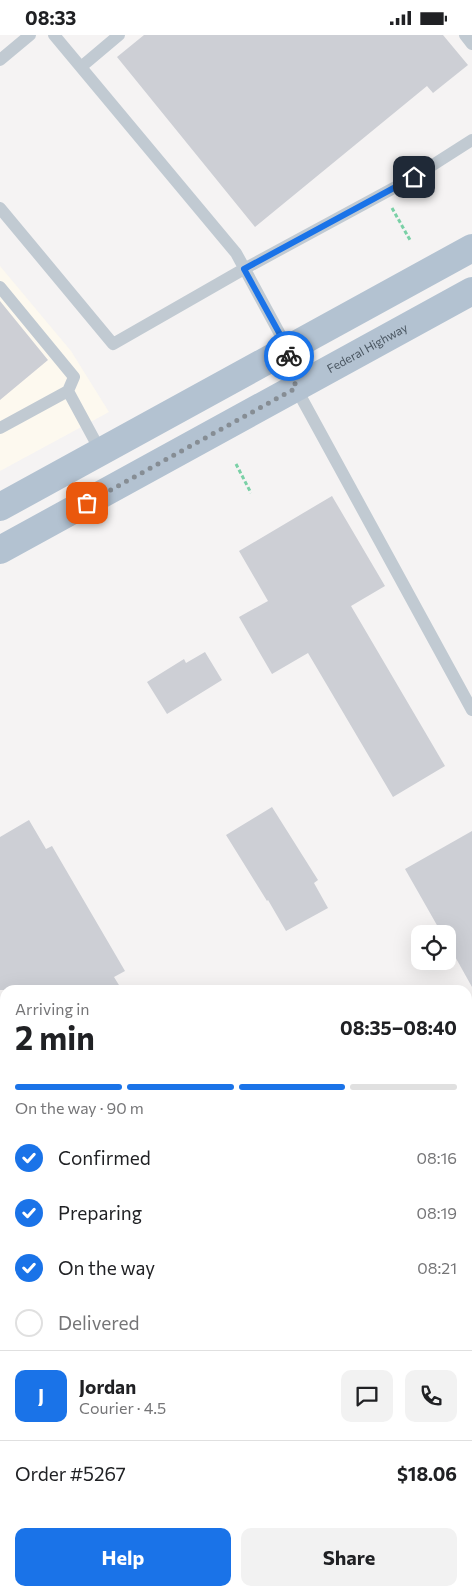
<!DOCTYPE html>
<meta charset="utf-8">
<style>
:root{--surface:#fff;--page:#f2f2f2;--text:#202124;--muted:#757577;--line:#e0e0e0;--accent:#1a73e8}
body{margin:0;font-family:Commissioner,sans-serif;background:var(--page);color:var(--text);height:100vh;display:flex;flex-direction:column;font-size:19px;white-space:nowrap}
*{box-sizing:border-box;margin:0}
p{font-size:16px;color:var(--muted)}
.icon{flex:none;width:28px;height:28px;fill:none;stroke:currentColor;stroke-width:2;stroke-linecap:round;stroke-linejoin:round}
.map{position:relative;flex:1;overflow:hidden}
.panel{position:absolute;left:0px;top:950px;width:472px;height:611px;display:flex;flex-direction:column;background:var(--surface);border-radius:15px 15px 0 0;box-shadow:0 5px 20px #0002}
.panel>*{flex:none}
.fabs{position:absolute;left:411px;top:890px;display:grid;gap:10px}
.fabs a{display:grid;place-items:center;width:45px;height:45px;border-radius:10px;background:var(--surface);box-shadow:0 5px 20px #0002;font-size:25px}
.pin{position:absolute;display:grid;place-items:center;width:42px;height:42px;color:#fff;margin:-21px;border-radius:10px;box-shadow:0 2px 8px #0006}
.courier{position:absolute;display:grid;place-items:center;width:50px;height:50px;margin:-25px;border:4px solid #1a73e8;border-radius:50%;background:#fff;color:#222;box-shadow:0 1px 6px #0007}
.headline em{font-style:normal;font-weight:700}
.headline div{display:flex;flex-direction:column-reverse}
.headline{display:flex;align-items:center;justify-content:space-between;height:85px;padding:0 15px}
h1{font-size:32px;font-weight:700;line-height:38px}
.bar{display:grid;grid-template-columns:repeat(4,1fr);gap:8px 5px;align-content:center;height:60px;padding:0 15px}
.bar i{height:6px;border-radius:4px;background:var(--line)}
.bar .active{background:var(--accent)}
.bar p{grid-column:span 4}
.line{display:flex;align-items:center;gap:12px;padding:0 15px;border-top:1px solid var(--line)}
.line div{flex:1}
.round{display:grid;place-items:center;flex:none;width:52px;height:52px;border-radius:10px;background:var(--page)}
ol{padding:0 15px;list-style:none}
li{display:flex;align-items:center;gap:15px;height:55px}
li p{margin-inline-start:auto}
li .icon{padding:5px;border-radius:50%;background:var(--accent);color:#fff;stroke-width:4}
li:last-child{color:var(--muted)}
li i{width:28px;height:28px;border:2px solid var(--line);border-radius:50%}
.primary-button{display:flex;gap:10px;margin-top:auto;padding:10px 15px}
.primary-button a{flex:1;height:58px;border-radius:10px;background:var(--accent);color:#fff;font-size:20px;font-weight:700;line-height:58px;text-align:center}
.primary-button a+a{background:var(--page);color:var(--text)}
.status{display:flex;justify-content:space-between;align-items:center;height:35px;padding:0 25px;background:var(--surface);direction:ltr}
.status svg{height:14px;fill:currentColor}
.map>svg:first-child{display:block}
.commercial{fill:#fdf9ef}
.green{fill:#c3f1d5}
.building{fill:#cdcfd5}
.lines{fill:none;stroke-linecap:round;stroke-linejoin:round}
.path{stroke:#7ad0a6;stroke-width:3;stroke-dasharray:4 2.5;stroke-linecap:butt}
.service{stroke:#c1cad2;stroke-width:12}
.tertiary{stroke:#c1cad2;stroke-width:28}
.primary{stroke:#b3c2d1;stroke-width:28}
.rail{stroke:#b5b8bd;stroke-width:4}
.done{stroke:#868d94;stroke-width:5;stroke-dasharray:0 9}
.route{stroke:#1a73e8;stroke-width:6}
.labels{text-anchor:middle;stroke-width:5;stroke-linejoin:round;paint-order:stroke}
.street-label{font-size:12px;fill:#4a5661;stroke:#fff}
</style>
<div class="status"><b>08:33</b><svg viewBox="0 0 49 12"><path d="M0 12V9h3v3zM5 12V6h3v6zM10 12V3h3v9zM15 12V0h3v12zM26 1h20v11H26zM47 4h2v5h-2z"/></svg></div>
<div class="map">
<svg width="472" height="1561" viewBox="0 0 472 1561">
<rect width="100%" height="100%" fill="#f5f3f3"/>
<path class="commercial" d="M0 231 71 316 109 377 0 436Z"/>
<path class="green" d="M472 1239V1561H0V1500L5 1498V1556H468V1241Z"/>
<path class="building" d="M144 0H443L468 30 433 58 427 51 255 192 117 22Z
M0 266 48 325 0 365Z
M332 461 385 551 351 571 445 731 393 762 308 618 272 639 239 582 268 566 239 516Z
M205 617 222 645 167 679 147 647 184 624 186 628Z
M272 772 318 845 314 848 328 873 286 896 268 865 267 866 226 800Z
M29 785 46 814 52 811 125 936 114 942 122 955H0V802Z
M472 796V952L448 909V899H442L405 834Z"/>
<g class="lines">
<path class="path" d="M392 173 410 205
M236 429 251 458"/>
<path class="service" d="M54 0 236 218 288 314 296 353 472 675
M465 0 472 9
M0 25 30 0
M81 32 119 0
M0 173 113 309 244 234 414 142 472 105
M0 252 74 342 68 356
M0 393 68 356 101 417"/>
<path class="tertiary" d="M468 1128 472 1125
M0 1383 5 1380"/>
<g class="primary">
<path d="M0 472 472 213"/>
<path id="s1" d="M0 515 472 256"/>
</g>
<path class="rail" d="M468 1187 472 1185
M468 1204 472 1201
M0 1444 5 1441
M0 1461 5 1458"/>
</g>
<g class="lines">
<path class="done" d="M87 468 296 353 289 321"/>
<path class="route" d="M289 321 288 314 244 234 414 142"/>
</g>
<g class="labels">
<g class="street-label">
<text dy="4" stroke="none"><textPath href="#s1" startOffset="419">Federal Highway</textPath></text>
</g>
</g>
</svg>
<div class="fabs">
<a><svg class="icon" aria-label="locate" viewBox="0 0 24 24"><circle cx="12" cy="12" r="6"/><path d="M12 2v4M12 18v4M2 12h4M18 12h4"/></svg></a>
</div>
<div class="pin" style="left:87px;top:468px;background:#ea580c"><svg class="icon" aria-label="bag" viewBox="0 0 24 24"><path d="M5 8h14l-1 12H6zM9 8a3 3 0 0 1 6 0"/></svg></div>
<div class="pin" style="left:414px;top:142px;background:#1f2937"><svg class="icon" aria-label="home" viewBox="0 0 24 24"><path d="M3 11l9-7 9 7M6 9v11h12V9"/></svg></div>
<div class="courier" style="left:289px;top:321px"><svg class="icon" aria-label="bike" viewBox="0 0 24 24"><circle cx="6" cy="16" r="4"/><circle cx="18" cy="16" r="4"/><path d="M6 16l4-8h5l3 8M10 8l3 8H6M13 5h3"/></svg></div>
<section class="panel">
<div class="headline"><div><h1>2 min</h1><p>Arriving in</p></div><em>08:35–08:40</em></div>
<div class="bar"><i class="active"></i><i class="active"></i><i class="active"></i><i></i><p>On the way · 90 m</p></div>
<ol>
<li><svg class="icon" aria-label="check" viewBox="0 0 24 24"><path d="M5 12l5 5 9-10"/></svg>Confirmed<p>08:16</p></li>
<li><svg class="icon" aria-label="check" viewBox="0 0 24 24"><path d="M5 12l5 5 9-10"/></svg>Preparing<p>08:19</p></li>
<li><svg class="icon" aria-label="check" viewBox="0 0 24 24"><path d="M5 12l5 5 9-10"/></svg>On the way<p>08:21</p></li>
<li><i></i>Delivered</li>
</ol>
<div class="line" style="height:90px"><b class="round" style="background:var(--accent);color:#fff">J</b><div><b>Jordan</b><p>Courier · 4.5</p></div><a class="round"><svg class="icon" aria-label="chat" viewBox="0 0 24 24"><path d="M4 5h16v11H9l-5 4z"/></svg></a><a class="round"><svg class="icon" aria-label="phone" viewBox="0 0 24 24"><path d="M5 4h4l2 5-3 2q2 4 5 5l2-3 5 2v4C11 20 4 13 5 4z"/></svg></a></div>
<div class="line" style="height:65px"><div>Order #5267</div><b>$18.06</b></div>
<div class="primary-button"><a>Help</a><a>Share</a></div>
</section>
</div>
